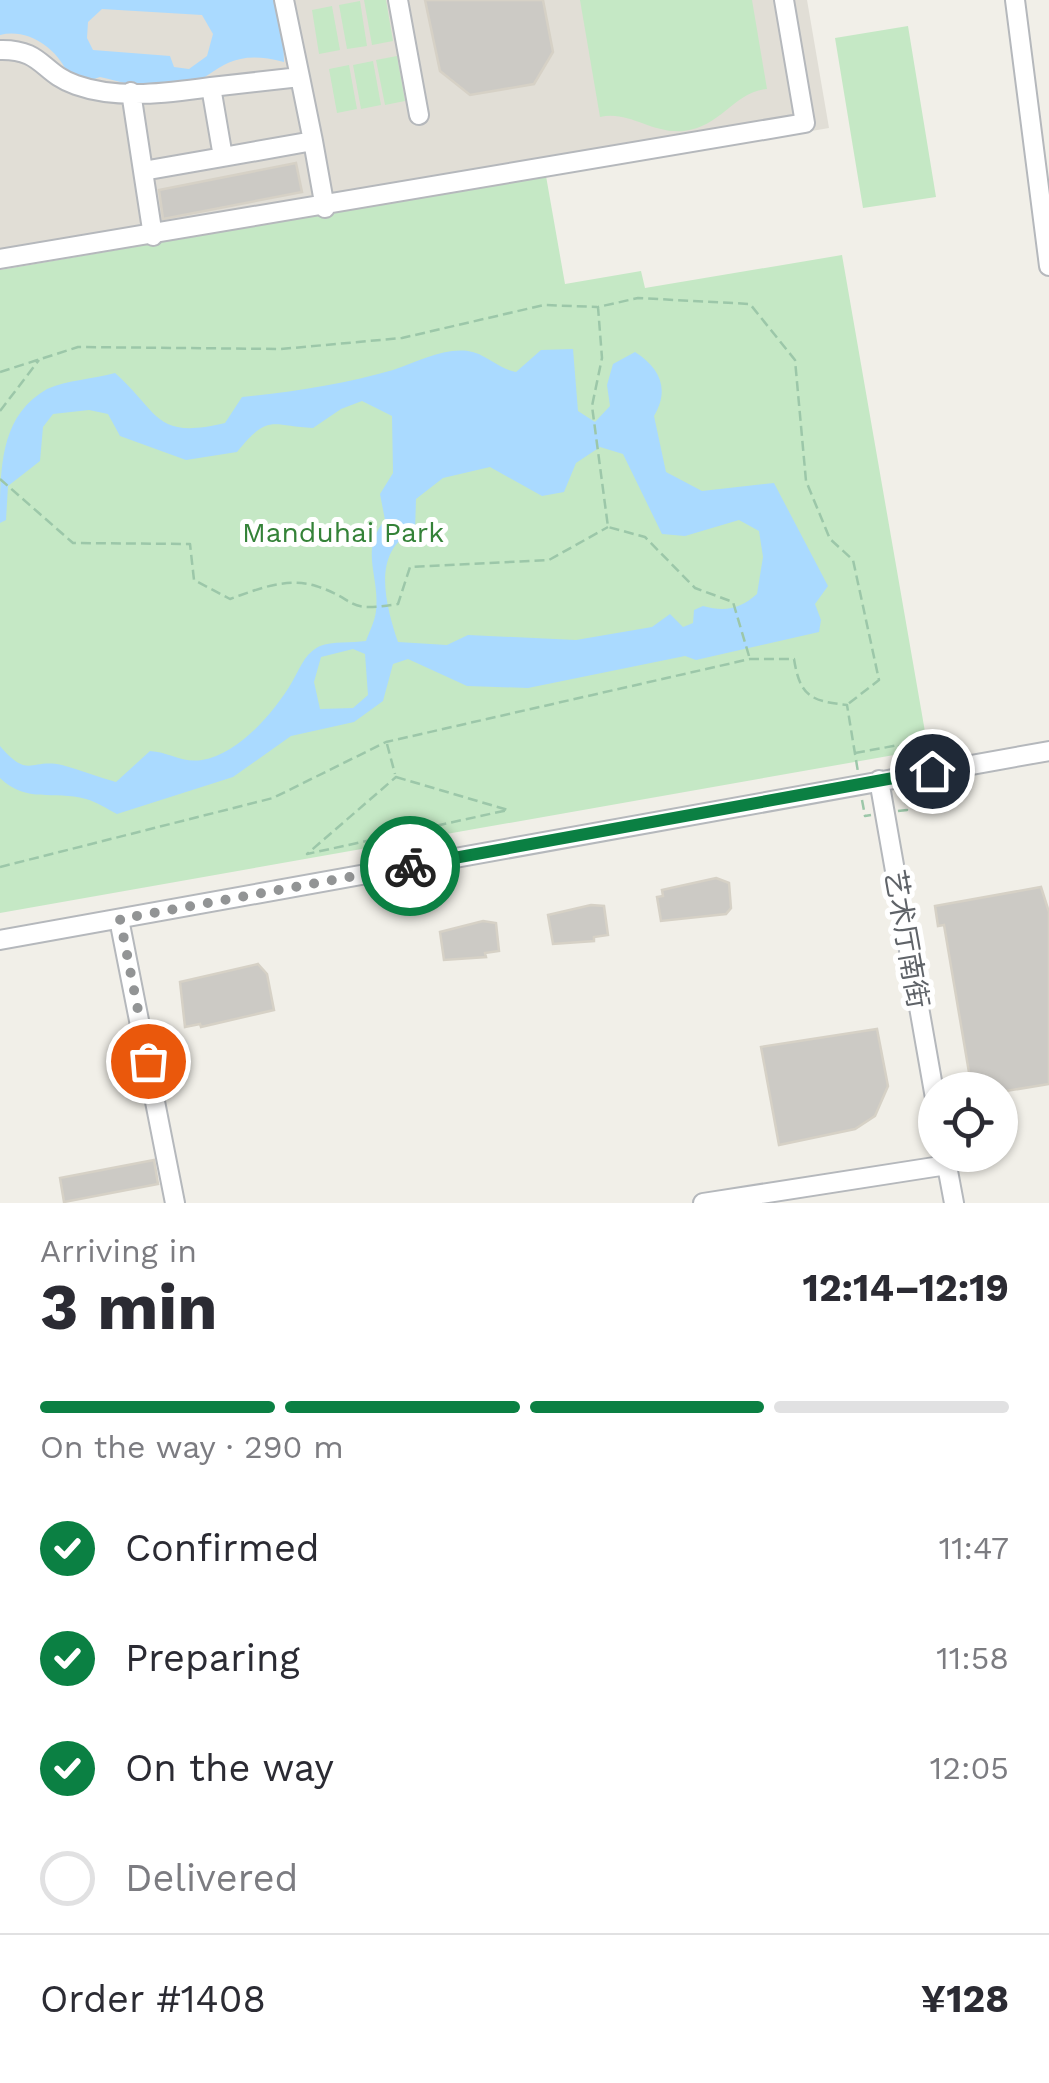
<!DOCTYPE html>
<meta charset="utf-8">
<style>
:root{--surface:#fff;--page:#f2f2f3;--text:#2b2b33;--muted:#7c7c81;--line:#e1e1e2;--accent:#0b8043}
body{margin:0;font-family:"Work Sans","Noto Sans SC",sans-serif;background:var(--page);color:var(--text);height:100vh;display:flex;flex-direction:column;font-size:38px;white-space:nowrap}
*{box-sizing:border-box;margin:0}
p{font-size:32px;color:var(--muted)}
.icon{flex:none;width:55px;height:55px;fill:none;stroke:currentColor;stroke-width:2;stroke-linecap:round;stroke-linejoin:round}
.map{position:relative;height:1203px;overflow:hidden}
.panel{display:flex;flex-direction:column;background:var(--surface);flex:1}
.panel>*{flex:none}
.controls{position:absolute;left:918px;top:1072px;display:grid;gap:20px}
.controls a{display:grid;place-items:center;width:100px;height:100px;border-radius:50%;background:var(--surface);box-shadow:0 2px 8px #0004;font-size:50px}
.pin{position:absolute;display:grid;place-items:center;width:85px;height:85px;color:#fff;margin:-42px;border:5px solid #fff;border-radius:50%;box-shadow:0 2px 10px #0007}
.courier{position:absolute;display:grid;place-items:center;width:100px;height:100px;margin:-50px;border:8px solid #0b8043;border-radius:50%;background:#fff;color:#222;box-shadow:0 2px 12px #0007}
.headline em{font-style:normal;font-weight:700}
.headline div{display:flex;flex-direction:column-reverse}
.headline{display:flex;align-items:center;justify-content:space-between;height:170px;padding:0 40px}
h1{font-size:65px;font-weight:700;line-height:75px}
.bar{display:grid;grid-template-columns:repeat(4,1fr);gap:15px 10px;align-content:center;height:120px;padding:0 40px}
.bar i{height:12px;border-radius:8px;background:var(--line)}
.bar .selected{background:var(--accent)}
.bar p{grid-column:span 4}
.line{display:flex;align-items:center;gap:25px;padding:0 40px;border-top:2px solid var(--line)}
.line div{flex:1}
ol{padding:0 40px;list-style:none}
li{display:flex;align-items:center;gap:30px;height:110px}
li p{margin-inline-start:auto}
li .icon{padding:10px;border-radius:50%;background:var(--accent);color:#fff;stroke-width:4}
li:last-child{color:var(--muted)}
li i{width:55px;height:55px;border:5px solid var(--line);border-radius:50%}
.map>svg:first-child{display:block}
.education{fill:#e1ded6}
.green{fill:#c5e8c5}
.water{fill:#aadaff;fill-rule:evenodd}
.building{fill:#cccac5;stroke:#d6d1c6;stroke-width:2.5}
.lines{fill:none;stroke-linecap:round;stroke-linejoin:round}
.minor-casing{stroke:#b5b8bc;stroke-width:22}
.path{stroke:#9cc7a9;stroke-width:2.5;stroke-dasharray:10 5;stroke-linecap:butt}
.minor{stroke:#fff;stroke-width:18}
.done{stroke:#929495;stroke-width:10;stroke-dasharray:0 18}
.route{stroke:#0b8043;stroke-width:12}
.labels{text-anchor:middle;stroke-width:10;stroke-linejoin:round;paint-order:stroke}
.park-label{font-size:28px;fill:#348238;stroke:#fff}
.street-label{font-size:28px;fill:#5f6368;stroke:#fff}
</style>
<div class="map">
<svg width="1049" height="1203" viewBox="0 0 1049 1203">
<rect width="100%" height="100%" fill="#f1efe8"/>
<path class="education" d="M0 0H807L829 128 0 269Z"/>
<path class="green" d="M364 0H386L393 41 372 45Z
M580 0H752L767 89C734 92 721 127 684 131 651 134 629 110 600 117Z
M360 1 367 46 347 49 339 5Z
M332 6 340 50 319 54 312 10Z
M908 26 936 197 863 208 835 38Z
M397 56 405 101 385 105 376 60Z
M373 61 381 105 361 109 353 65Z
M349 65 357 109 337 113 329 69Z
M546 176 565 284 641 271 645 288 842 255 928 749 0 913V270Z"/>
<path class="water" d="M0 0H277L282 6 284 62C215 43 215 90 164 90 143 90 120 81 100 77L91 80 67 72C56 48 28 28 0 35ZM102 9 202 15 213 34 207 56 189 69 174 67 170 56 93 50 87 38 88 22Z
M573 349 578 411 595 422 610 406 607 385 613 364 635 352C660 368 670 389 654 416L666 472 702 491 774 483 828 586 815 604 821 620 819 632 696 660 685 656 528 688 467 686 408 659 393 664 383 701 354 722 291 736 233 777 117 814C107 809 97 802 86 799 53 790 27 804 0 778V746C29 780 30 758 62 765 80 770 98 777 116 782L150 751C169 752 181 763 202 760 238 754 274 713 292 682 301 667 304 654 320 646 332 641 352 643 366 641 369 632 375 621 376 611 380 575 359 551 385 520L380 494 393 473 392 416 362 401 341 409 313 428C270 426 269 413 237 452L186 460 120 436 108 414 89 410 53 414 43 427 40 461 8 486 6 520 0 523C0 467 0 416 47 389 67 380 94 379 115 373 160 413 154 440 225 423L242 397C292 392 345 384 393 370 418 362 442 348 468 351 485 353 498 369 516 372L541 350ZM600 447 623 454 662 534 685 536 739 520 759 531 763 557 757 594C740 609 725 612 703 606L694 610 693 623 683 627 670 614 652 627 576 640 468 635 447 645 398 642C386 606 370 550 415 531L416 499 443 478 490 467 542 496 564 492 576 463ZM353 649 365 654 368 695 353 708 320 709 314 682 321 657Z"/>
<path class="building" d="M425 0H543L553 52 534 84 470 95 440 71Z
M296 163 302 192 163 219 159 190Z
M716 878 729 883 731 908 726 914 661 921 657 897 663 896 662 890Z
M1041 887 1049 912V1084L1000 1092 972 1090 944 925 938 926 935 906Z
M591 905 604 906 608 935 594 937V941L553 944 548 915Z
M483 921 496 923 499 951 485 953 486 957 444 960 440 932Z
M258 964 267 974 274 1010 201 1027 200 1024 185 1027 180 982Z
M877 1029 888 1086 875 1116 855 1129 779 1145 761 1047Z
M154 1160 158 1184 64 1202 60 1178Z"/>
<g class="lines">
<defs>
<path id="minor" d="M284 0 300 77
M398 0 419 115
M1015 0 1049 266
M0 50C43 49 41 73 76 85 118 100 169 93 211 87L223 157 143 171 131 92
M211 87 300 77 313 141
M223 157 313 141 325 208
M143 171 153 236
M0 259 805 123 784 0
M879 780 935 1098
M119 919 175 1203
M0 940 1049 751
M945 1155 954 1203
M703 1203 947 1165"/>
</defs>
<use href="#minor" class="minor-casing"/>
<path class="path" d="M0 372 78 347 281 349 402 338 544 305 597 307
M0 411 39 360
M0 479 73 543 190 544 194 580 230 599C258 589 286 577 316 586 360 600 342 613 398 604L410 567 549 560 608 527
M749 656 733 602 695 588 645 537 608 527 592 406 602 358 598 307 638 298 750 304 795 360 806 481 830 539 853 560 879 680 848 704
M387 744 395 774
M855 753 899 745 901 763
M396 777 508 810 307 854Z
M862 800 865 816 871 815
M898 811 907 810 904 791
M0 867 273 798 386 742 750 659H794C800 696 810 701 847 705L858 772"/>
<use href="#minor" class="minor"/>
</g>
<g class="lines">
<path class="done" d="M148 1061 120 919 410 866"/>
<path class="route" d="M410 866 932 771"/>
</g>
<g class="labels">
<g class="park-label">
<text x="343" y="542">Manduhai Park</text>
</g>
<g class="street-label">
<text transform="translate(907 939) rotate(80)" y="10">艺术厅南街</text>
</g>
</g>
</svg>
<div class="controls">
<a><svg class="icon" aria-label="locate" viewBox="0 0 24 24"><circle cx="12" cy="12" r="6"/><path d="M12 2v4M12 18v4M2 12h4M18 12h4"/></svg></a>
</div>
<div class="pin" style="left:148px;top:1061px;background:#ea580c"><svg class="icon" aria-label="bag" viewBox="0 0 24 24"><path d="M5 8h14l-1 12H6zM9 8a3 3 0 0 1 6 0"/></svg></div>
<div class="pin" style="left:932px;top:771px;background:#1f2937"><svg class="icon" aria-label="home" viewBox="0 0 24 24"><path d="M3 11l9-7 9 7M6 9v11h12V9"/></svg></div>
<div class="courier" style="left:410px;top:866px"><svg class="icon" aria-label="bike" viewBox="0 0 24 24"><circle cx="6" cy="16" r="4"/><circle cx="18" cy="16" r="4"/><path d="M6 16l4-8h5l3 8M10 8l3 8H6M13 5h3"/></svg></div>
</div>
<section class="panel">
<div class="headline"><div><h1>3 min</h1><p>Arriving in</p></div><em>12:14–12:19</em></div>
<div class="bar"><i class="selected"></i><i class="selected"></i><i class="selected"></i><i></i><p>On the way · 290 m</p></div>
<ol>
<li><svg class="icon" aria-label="check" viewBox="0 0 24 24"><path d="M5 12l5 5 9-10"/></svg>Confirmed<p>11:47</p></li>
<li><svg class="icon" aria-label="check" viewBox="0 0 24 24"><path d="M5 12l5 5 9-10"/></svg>Preparing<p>11:58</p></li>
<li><svg class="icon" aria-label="check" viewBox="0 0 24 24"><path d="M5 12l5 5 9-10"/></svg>On the way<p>12:05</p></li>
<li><i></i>Delivered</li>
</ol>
<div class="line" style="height:130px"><div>Order #1408</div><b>¥128</b></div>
</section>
